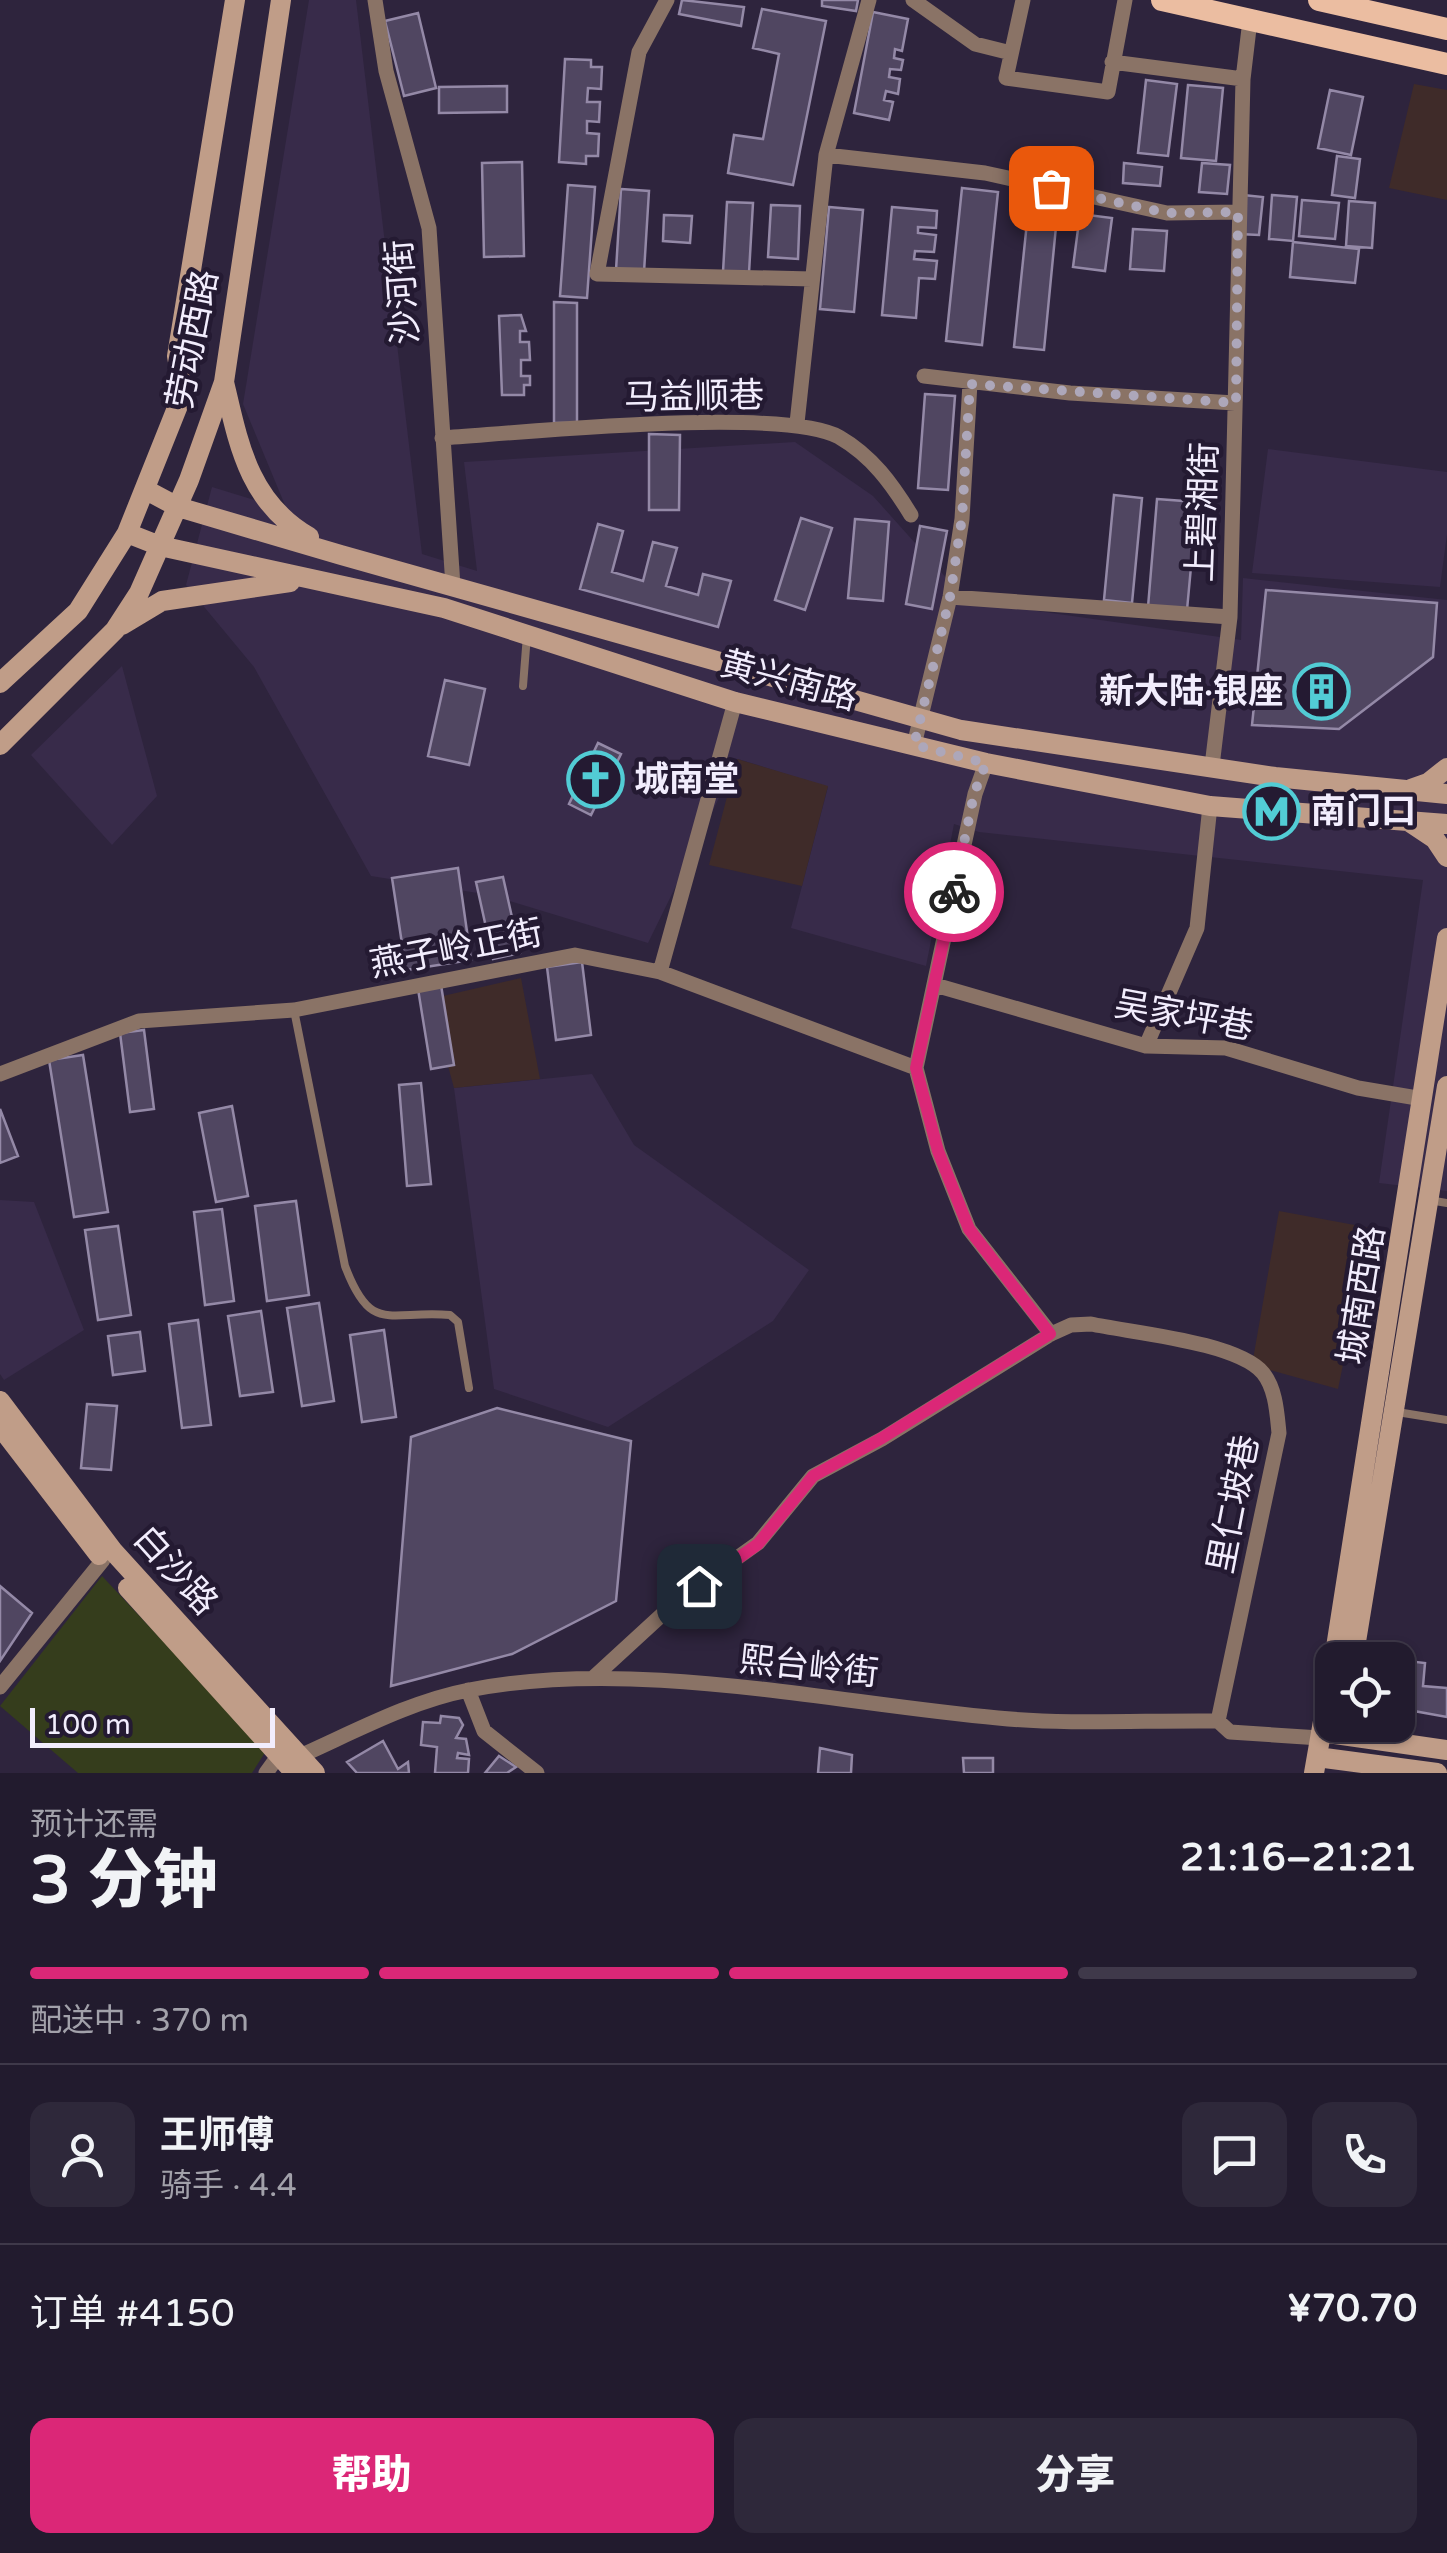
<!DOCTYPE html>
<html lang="zh">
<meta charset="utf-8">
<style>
:root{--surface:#221b2e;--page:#2e283a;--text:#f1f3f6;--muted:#a2a1aa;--line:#3f394a;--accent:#db2777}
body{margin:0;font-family:"Varela Round","Noto Sans SC",sans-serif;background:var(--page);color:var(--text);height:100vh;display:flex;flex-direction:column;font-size:38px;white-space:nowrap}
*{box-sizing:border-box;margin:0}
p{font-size:32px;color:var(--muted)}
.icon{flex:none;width:55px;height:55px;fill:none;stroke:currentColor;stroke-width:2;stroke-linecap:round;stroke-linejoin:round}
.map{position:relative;height:1773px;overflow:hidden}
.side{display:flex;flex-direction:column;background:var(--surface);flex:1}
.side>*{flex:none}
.controls{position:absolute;left:1315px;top:1642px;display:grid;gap:20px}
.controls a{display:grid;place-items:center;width:100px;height:100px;border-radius:20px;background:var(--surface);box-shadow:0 2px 8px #0004,0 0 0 2px var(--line);font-size:50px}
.scale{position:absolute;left:30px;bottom:25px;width:245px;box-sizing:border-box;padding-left:10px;border:5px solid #f2edfd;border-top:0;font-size:28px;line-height:35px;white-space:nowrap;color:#f2edfd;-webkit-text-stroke:8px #241a32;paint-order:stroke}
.pin{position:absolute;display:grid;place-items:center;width:85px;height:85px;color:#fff;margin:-42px;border-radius:20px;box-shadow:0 5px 15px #0006}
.courier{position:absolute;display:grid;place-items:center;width:100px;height:100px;margin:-50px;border:8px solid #db2777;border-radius:50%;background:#fff;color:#222;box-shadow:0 2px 12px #0007}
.summary em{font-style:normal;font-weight:800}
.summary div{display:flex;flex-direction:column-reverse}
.summary{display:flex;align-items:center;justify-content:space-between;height:170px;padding:0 30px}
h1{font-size:65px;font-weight:800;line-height:75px}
.bar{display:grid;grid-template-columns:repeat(4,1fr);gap:15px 10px;align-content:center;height:120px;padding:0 30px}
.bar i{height:12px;border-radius:8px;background:var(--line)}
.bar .selected{background:var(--accent)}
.bar p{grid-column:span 4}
.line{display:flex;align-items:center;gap:25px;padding:0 30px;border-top:2px solid var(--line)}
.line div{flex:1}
.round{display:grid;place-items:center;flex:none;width:105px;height:105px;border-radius:20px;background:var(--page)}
.button{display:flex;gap:20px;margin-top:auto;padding:20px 30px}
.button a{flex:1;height:115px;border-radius:20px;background:var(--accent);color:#fff;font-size:40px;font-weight:800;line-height:115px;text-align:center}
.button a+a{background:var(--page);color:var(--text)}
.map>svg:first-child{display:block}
.built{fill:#382b4a}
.medical{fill:#3f2b29}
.green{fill:#353d1c}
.building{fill:#504661;stroke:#9489a7;stroke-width:2.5}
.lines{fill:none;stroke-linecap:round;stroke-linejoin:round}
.lane{stroke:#8a7366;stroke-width:8}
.street{stroke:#8a7366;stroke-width:15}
.secondary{stroke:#c09d88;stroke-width:20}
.primary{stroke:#ebbda1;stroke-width:22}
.done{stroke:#ada7ba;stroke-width:10;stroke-dasharray:0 18}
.route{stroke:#db2777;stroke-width:12}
.labels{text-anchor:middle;stroke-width:9;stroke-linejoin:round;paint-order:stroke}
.street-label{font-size:35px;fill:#f2edfd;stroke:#241a32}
.poi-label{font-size:35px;font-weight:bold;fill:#f2edfd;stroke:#241a32;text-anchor:start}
</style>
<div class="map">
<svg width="1447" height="1773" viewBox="0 0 1447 1773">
<rect width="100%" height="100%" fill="#2e243d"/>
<path class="built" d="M309 0H356L422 554 477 571 464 462 795 442 873 496 967 601 1241 640 1243 578 1447 600V1191L1379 1183 1423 880 979 832 954 824 926 966 791 928 828 787 738 759 648 943 490 895 371 876 254 667 186 585 212 487 287 510 243 404Z
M1268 449 1447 472V534L1440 587 1252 573Z
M122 666 157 796 112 845 31 755Z
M592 1074 634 1145 809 1270 773 1321 608 1427 494 1389 454 1088Z
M0 1200 34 1202 84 1330 4 1380 0 1374Z"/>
<path class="medical" d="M1414 84 1447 90V200L1389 188Z
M737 759 828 786 802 886 709 865Z
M521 978 540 1079 454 1088 430 999Z
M1279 1211 1371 1228 1338 1389 1252 1365Z"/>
<path class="green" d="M102 1576 266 1751 252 1773H78L0 1706Z"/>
<path class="building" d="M682 0 744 7 741 26 679 14Z
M822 0H858L856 11 822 6Z
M762 9 826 21 793 185 728 173 734 135 763 139 779 54 753 48Z
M873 12 908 19 902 51 895 49 894 58 903 60 901 70 890 69 889 77 900 79 898 94 886 91 884 100 893 102 889 120 854 113Z
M418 13 436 88 404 96 385 21Z
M565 59 591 60V67H602L601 89 588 88 587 102H600L599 122 587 121V133L599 134 598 156H586V164L559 162Z
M1146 80 1177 84 1168 156 1138 153Z
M1188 85 1223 88 1216 161 1181 158Z
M507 86V112L439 113V87Z
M1330 90 1363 97 1351 155 1318 148Z
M1337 156 1360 159 1355 198 1332 195Z
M522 162 524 256 484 257 482 163Z
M1124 163 1162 167 1160 186 1123 183Z
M1202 163 1230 165 1227 194 1199 192Z
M568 185 595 187 587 298 560 296Z
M962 188 998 192 982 345 946 341Z
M621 189 649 191 644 272 616 270Z
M1243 195 1263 197 1259 235 1239 234Z
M1272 195 1297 197 1293 241 1269 239Z
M1302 200 1339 203 1335 239 1299 236Z
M1349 201 1375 203 1372 248 1346 246Z
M727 202 753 203 749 273 723 272Z
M1029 203 1058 206 1044 350 1014 347Z
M771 205 800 206 798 259 768 257Z
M829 207 863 210 854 312 820 309Z
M892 207 937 211 936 228 918 227V233L936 235 934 252 915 251 914 259 937 261 935 279 919 278 916 318 882 315Z
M1080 214 1112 218 1105 271 1073 267Z
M664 215 692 216 690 243 663 241Z
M1133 229 1167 231 1164 271 1130 269Z
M1293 242 1359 249 1355 283 1290 277Z
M554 302 577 303V423H554Z
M521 315 526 331H520V342H529L530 360H521V376H530V385H524V395H502L499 316Z
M925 394 955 396 948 490 918 488Z
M649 434 680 435 679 510H649Z
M1194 452 1215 456 1210 490 1189 487Z
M1114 495 1142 498 1132 603 1104 600Z
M1157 499 1197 502 1187 610 1148 607Z
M801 518 832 528 805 610 775 600Z
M855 519 889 522 883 601 848 598Z
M598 524 623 531 612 572 643 581 653 542 677 548 666 586 698 595 703 574 731 581 718 627 580 589Z
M920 526 947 531 932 609 906 604Z
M1266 590 1437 603 1433 657 1339 729 1252 725Z
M445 680 485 689 469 765 428 756Z
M598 743 621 754 591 815 569 804Z
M458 868 471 960 406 970 392 878Z
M503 877 520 953 493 959 476 882Z
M582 962 591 1035 556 1040 547 967Z
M441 985 454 1065 431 1069 418 989Z
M144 1030 154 1109 130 1112 120 1033Z
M83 1055 108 1212 74 1217 49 1060Z
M421 1083 431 1184 407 1186 399 1085Z
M232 1106 248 1196 216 1202 199 1113Z
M0 1109 18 1156 0 1163Z
M296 1201 309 1295 267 1301 255 1206Z
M222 1209 234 1301 205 1305 194 1212Z
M118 1226 131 1315 98 1320 85 1230Z
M319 1303 334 1401 302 1406 287 1308Z
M261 1311 273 1392 240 1396 228 1316Z
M198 1320 211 1425 182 1428 169 1324Z
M384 1330 396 1417 362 1422 350 1335Z
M140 1332 145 1371 113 1375 108 1336Z
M87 1404 117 1406 111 1470 81 1468Z
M497 1408 631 1441 616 1601 512 1654 391 1686 411 1437Z
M0 1586 32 1613 0 1661Z
M1399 1660 1425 1663 1423 1686 1447 1688V1717L1414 1711 1400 1698Z
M441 1716 459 1718 463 1725 456 1738 466 1739 469 1755 458 1753 457 1758 469 1759 468 1773H435L437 1747 421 1745 423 1722 440 1723Z
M383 1741 398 1769 408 1762 409 1773H357L347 1762Z
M820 1748 852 1755 851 1773H818Z
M499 1756 516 1767 507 1773H485Z
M963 1758H993V1773H964Z"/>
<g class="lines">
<path class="lane" d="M523 686 527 635
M294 1010 345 1266C371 1335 388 1310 450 1315L458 1322 469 1388
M1429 1200 1447 1203
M1397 1412 1447 1420"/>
<path class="street" d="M375 0 386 71 429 228 453 586
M667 0 639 52 597 274 812 279
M913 0 975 44 1011 53
M1023 0 1006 78 1108 92 1125 0
M1112 62 1243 79
M826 155 985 173 1167 213 1238 212
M924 376 1070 393 1235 403
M797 423 826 155 869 0
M442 438C519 433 782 406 839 437 872 456 892 484 911 515
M950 597 1230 617
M914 745 950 597 962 519 970 383
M986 763 975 794 916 1068 938 1151 969 1229 1051 1334
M1212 766 1230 617 1243 79 1250 20
M660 972 735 702
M935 985 1146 1046 1226 1048 1358 1088 1423 1099
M1146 1046 1197 928 1210 806
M0 1074 139 1021 294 1010 575 955 660 972 916 1068
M593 1678 678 1600 758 1543 813 1476 882 1439 1051 1334 1071 1325 1091 1324C1133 1333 1237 1342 1263 1373 1276 1389 1277 1414 1279 1433L1218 1721
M0 1687 103 1560
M468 1690 484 1731 537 1773
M300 1756C354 1732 411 1701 469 1690 635 1657 831 1703 998 1718 1070 1725 1146 1720 1218 1721L1230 1732 1320 1738
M266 1773 279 1755"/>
<path class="secondary" d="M224 382C239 446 249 502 309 537
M148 491 178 507 341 555 961 730 1275 777 1447 794
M127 533 160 546 444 608 735 702 986 763 1210 806 1447 824
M122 625 162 601 290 582
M0 683 78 611 127 533 183 393 177 356 235 0
M0 745 115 630 139 593 189 480 224 382 281 0
M1411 789 1428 783 1447 768
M1411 823 1435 839 1447 857
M0 1401 113 1551 315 1773
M0 1426 99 1555
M128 1588 295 1773
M1334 1660 1447 938
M1353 1660 1447 1086
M1321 1732 1447 1750
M1317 1757 1437 1773
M1314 1773 1332 1670"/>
<path class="primary" d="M1162 0 1447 64
M1319 0 1447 29"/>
</g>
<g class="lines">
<path class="done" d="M954 892 974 794 986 763 914 745 950 597 962 518 970 384 1236 403 1238 212 1167 213 1051 188"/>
<path class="route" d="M699 1586 758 1544 813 1476 882 1438 1050 1334 969 1229 938 1151 916 1068 954 892"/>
</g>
<defs>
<symbol id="building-ring" viewBox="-11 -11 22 22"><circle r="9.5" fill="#241a32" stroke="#52ccd5" stroke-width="1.5"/><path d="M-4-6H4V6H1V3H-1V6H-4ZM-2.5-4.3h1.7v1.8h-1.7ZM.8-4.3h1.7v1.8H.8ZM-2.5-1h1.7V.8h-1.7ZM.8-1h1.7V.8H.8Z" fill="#52ccd5"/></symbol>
<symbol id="church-ring" viewBox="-11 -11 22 22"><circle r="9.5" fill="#241a32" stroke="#52ccd5" stroke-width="1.5"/><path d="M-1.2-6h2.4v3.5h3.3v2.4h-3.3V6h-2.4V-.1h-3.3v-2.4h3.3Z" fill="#52ccd5"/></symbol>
<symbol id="metro-ring" viewBox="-11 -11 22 22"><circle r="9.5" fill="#241a32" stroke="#52ccd5" stroke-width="1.5"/><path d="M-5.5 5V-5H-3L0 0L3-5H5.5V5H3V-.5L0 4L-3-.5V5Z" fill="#52ccd5"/></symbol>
</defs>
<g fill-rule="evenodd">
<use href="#building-ring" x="1290" y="660" width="63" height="63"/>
<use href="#church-ring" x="564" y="748" width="63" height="63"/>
<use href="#metro-ring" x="1240" y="780" width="63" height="63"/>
</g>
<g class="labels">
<g class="street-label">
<text transform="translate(402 292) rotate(-94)" y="12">沙河街</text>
<text transform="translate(192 339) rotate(-79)" y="12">劳动西路</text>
<text transform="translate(694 396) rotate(-1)" y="12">马益顺巷</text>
<text transform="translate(1202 512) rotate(-88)" y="12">上碧湘街</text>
<text transform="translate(789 680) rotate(15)" y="12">黄兴南路</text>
<text transform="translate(456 948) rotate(-11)" y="12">燕子岭正街</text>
<text transform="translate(1184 1015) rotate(10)" y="12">吴家坪巷</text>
<text transform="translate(1361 1295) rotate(-81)" y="12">城南西路</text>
<text transform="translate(1233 1504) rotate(-79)" y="12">里仁坡巷</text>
<text transform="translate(176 1570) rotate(48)" y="12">白沙路</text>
<text transform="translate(809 1666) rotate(6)" y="12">熙台岭街</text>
</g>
<g class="poi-label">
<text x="1283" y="703" text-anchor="end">新大陆·银座</text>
<text x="634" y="791">城南堂</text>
<text x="1311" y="823">南门口</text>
</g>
</g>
</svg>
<div class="controls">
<a><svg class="icon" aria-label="locate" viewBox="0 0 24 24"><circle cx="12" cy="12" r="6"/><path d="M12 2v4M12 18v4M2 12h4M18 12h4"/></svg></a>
</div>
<div class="scale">100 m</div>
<div class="pin" style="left:1051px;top:188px;background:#ea580c"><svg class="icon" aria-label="bag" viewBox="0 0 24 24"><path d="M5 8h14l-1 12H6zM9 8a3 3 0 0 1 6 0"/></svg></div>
<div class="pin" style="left:699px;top:1586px;background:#1f2937"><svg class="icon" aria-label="home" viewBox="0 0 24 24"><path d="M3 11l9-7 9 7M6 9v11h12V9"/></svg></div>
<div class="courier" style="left:954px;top:892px"><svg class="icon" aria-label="bike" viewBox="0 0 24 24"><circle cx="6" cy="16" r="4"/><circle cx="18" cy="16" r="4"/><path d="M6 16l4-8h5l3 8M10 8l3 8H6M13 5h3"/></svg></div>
</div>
<section class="side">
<div class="summary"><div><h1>3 分钟</h1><p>预计还需</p></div><em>21:16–21:21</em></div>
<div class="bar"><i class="selected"></i><i class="selected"></i><i class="selected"></i><i></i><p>配送中 · 370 m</p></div>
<div class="line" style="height:180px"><a class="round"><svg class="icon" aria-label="person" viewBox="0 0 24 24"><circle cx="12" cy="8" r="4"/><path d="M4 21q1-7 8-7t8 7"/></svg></a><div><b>王师傅</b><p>骑手 · 4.4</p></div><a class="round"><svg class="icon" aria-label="chat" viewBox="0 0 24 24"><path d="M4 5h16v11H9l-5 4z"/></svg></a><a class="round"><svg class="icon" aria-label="phone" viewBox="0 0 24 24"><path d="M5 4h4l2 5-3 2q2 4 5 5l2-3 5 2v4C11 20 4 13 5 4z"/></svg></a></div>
<div class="line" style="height:130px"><div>订单 #4150</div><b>¥70.70</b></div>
<div class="button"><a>帮助</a><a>分享</a></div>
</section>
